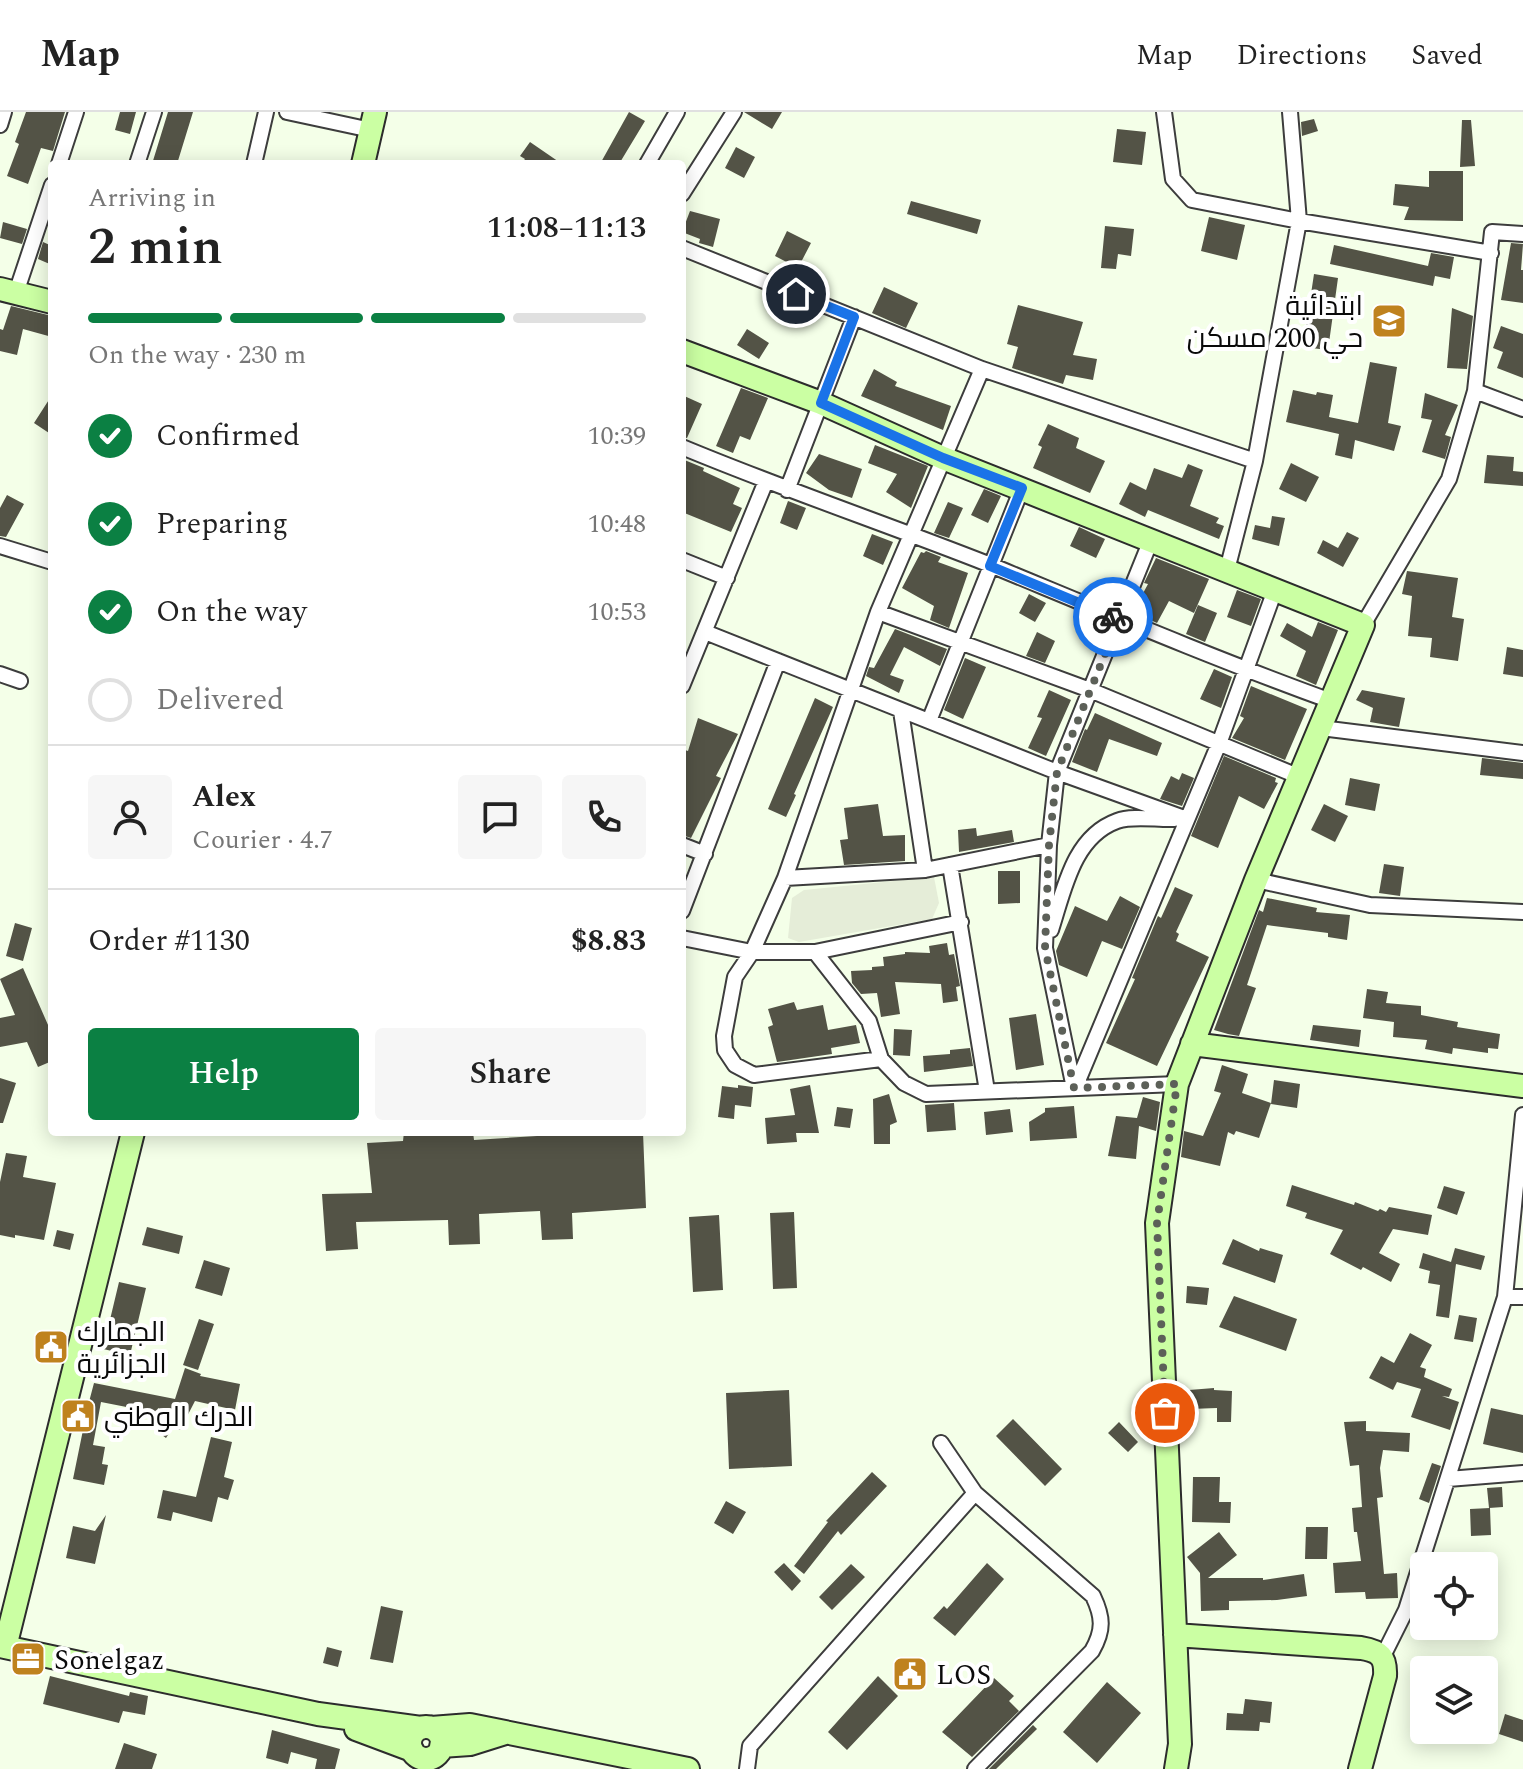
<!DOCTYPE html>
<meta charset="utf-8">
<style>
:root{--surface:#fff;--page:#f6f6f6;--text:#222;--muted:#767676;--line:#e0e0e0;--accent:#0b8043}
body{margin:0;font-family:Spectral,Cairo,serif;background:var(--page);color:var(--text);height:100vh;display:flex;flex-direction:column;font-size:30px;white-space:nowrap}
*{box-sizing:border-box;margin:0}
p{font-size:26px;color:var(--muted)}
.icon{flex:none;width:44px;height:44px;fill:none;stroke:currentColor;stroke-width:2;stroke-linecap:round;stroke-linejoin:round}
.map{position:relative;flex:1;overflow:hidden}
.panel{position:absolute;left:48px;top:48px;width:638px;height:976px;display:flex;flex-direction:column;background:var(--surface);border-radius:8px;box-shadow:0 4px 20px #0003}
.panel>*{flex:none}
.fabs{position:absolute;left:1410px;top:1440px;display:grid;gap:16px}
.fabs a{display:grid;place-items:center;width:88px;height:88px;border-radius:8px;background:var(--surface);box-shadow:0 4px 20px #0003;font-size:40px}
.pin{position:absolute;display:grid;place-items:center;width:68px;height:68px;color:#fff;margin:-34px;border:4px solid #fff;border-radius:50%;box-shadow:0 2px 8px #0007}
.courier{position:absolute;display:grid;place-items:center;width:80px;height:80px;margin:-40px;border:6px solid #1a73e8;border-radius:50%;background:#fff;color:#222;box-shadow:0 2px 10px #0007}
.overview em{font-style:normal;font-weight:600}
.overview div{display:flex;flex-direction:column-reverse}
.overview{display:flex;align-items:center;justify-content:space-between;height:136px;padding:0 40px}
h1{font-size:52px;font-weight:600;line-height:60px}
.bar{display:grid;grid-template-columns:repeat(4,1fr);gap:12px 8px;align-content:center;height:96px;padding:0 40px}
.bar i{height:10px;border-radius:6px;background:var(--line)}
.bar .active{background:var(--accent)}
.bar p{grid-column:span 4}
.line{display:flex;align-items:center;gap:20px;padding:0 40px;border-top:2px solid var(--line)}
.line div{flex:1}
.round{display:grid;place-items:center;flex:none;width:84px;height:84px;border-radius:8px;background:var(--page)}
ol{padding:0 40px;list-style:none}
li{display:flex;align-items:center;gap:24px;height:88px}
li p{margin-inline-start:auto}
li .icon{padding:8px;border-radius:50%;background:var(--accent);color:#fff;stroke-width:4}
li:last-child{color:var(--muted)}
li i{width:44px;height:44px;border:4px solid var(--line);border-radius:50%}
.action{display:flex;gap:16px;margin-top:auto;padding:16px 40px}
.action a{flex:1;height:92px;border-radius:8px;background:var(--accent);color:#fff;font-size:32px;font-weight:600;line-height:92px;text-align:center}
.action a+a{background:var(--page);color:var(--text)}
header{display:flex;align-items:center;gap:48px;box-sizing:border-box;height:112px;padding:0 40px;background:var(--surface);border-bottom:2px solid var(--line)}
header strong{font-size:38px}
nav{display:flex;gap:44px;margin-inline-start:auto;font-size:28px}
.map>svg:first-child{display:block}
.plaza{fill:#e5edd8}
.building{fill:#535346}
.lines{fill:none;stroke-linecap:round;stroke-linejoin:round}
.street-casing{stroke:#3d3d3d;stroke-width:18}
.secondary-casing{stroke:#2c2c2c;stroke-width:26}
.street{stroke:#fff;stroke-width:14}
.secondary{stroke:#cbffa3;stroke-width:22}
.done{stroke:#5c6058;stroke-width:8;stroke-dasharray:0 14.4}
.route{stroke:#1a73e8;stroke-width:10}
.labels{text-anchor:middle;stroke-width:8;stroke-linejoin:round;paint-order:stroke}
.poi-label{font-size:28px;fill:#0a0a0a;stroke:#fff;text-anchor:start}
</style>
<header>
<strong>Map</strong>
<nav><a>Map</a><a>Directions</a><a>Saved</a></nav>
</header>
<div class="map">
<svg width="1523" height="1657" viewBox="0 0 1523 1657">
<rect width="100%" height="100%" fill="#f4ffe8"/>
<path class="plaza" d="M934 765 939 791 932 807 799 830 788 826 792 786 804 778Z"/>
<path class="building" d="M26 0H65L53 39 41 36 28 72 7 64 19 32 15 30Z
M120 0H136L130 22 115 18Z
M168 0H193L177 52H152Z
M629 0 645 9 619 52H600Z
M744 0H782L772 17Z
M1314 7 1318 19 1302 24 1301 10Z
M1462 8H1471L1475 54 1460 55Z
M1117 17 1146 20 1142 53 1113 50Z
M530 30 562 52H521L525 47 520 44Z
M736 35 755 45 744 66 725 56Z
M1429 59H1463V109L1404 108 1409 95 1393 93 1395 72 1429 75Z
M911 89 981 108 977 122 907 102Z
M690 99 720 107 713 135 699 131 700 127 682 120Z
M1209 105 1245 113 1237 148 1201 139Z
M3 110 27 117 22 132 0 126Z
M1105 114 1134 117 1131 144 1118 142 1116 157 1101 156Z
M787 119 811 131 798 156 775 144Z
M43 130 52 134V153L38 147Z
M1511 131 1523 132 1521 158H1523V191L1501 188Z
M1334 133 1428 154 1431 141 1454 145 1450 167 1435 164 1433 174 1330 152Z
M1314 162 1338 166 1328 238 1303 235Z
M884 175 918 191 906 216 872 201Z
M1018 193 1083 210 1073 243 1097 247 1093 268 1066 263 1063 272 1012 256 1018 235 1007 232Z
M11 194 52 204V225L23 217 17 243 0 239V217L3 218Z
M1452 196 1473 204 1467 257 1447 256Z
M1501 214 1523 222V266L1497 256 1503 240 1493 236Z
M747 217 769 231 759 247 737 233Z
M1370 250 1397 255 1388 311 1401 314 1394 339 1355 328 1352 347 1335 343 1339 322 1286 310 1293 278 1316 283 1317 280 1333 283 1329 305 1358 311Z
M874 257 897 270 895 274 951 294 943 318 861 284Z
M741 276 768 286 750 328 740 324 733 341 716 334Z
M1425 281 1458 293 1445 323 1451 325 1445 347 1422 340 1432 308 1421 306Z
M52 283V323L34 311Z
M682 283 702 292 687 326 682 325Z
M1048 312 1079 326 1076 336 1105 349 1090 381 1033 356 1042 335 1038 333Z
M875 333 928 354 911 396 886 380 897 362 868 351Z
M819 342 862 357 852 386 829 378 806 361Z
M1487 343 1514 345 1513 359 1523 360V374L1484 371Z
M682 347 704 356 703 359 740 376 733 392 742 396 731 420 682 400Z
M1291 351 1319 365 1306 390 1279 377Z
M1188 352 1203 358 1190 394 1219 406 1216 411 1224 414 1219 427 1148 398 1145 405 1119 392 1130 370 1146 378 1154 356 1182 366Z
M984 377 1001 384 988 411 971 403Z
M7 383 24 392 6 425 0 424V396Z
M788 389 806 396 797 418 780 411Z
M948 390 963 396 949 426 934 421Z
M1272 404 1285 406 1279 434 1252 427 1255 413 1270 416Z
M1079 415 1105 427 1096 446 1070 434Z
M1347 420 1359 426 1343 455 1317 441 1323 428 1338 436Z
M872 422 893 430 883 453 863 444Z
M926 439 941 445 938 450 968 461 949 516 930 508 934 494 902 476 921 440 924 441Z
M1156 446 1209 467 1194 501 1169 489 1157 511 1133 500 1148 472 1144 471Z
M1407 459 1458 466 1452 505 1464 507 1458 549 1430 545 1432 526 1408 524 1412 484 1402 482Z
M1237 478 1261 487 1251 514 1227 505Z
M1029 482 1046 491 1035 510 1019 501Z
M1198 493 1217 501 1205 530 1186 522Z
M1318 510 1338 518 1316 573 1296 564 1306 539 1280 524 1287 511 1312 525Z
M895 517 947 537 940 554 904 535 890 563 904 568 899 581 866 564 869 555 874 556Z
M1037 520 1055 529 1045 551 1026 544Z
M1507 535 1523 538V565L1503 562Z
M965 546 986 555 963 607 944 598Z
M1214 557 1232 565 1221 596 1200 587Z
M1251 574 1307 597 1285 648 1232 626 1244 606 1240 604Z
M1049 578 1071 588 1046 644 1028 636 1042 606 1037 605Z
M1362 578 1405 586 1399 615 1370 610 1373 596 1356 588Z
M815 586 833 595 794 682 796 683 786 705 768 697Z
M1095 601 1162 631 1157 644 1109 627 1097 660 1072 650 1085 617 1087 618Z
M698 606 738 622 716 664 721 666 691 726 682 723V637L688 639Z
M1224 644 1276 666 1275 670 1278 671 1264 697 1239 684 1218 736 1191 724Z
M1482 646 1523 651V667L1480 663Z
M1182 661 1194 666 1182 694 1160 687 1171 664 1179 668Z
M1350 666 1380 672 1375 699 1345 693Z
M878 692 883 724 905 723V749L844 753 840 728 848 727 844 696Z
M1324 692 1348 704 1335 730 1311 718Z
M976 716 977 724 1012 718 1014 730 959 740 958 718Z
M1384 752 1404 755 1400 784 1379 781Z
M998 759H1020V791L998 792Z
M1175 775 1193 783 1176 820 1179 822 1176 829 1209 845 1157 954 1106 931 1135 867 1132 866 1158 804 1161 806Z
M1120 784 1140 795 1122 837 1102 829 1087 865 1059 853 1056 839 1075 794 1107 809Z
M1267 786 1317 796 1316 800 1350 803 1347 828 1328 825V821L1267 813 1247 873 1256 876 1239 924 1228 922 1214 918 1259 798 1263 800Z
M15 811 32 816 23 849 6 844Z
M947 831 949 843 954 842 960 874 956 875 958 889 943 891 941 872 895 870 900 902 881 905 877 881 861 882 852 871 851 859 872 858V855L884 854 883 845 905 842V840L930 841 929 834Z
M23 856 52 922V949L38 955 27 930 0 935V906L15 903 0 867Z
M1367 877 1388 880 1386 891 1421 894V903L1458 910 1457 915 1500 922 1498 937 1488 936V941L1453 936 1452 942 1425 937 1427 928 1393 925 1394 910 1363 906Z
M794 890 797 898 823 893 828 918 856 913 860 931 831 936 832 942 777 950 768 915 773 913 768 897Z
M1036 902 1044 953 1016 958 1009 906Z
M1313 913 1361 918 1359 935 1310 928Z
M894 917 912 918 910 944 893 943Z
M970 936 973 954 924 960 923 944 950 942V938Z
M1222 953 1248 962 1242 981 1271 991 1259 1026 1236 1019 1234 1023 1228 1020 1220 1054 1181 1045 1184 1019 1203 1024 1221 981 1214 979Z
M0 966 16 971 3 1011H0Z
M1274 968 1300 972 1297 996 1271 992Z
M738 973 753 975 751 995 735 993 734 1007 718 1005 722 974 738 976Z
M810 973 819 1021H796L797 1030 767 1032 765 1006 795 1003 790 977Z
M889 982 897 1010 890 1013V1032H874L873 987Z
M1143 985 1160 990 1156 1019 1139 1014 1136 1047 1108 1044 1116 1004 1137 1006Z
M954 991 956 1018 927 1020 925 993Z
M1074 994 1077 1026 1030 1029 1029 1010 1045 1000V996Z
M837 995 853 997 850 1016 834 1014Z
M1010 997 1013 1020 986 1023 984 1000Z
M404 1020H473L474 1028 537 1024 536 1020H643L646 1096 572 1101 573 1127 542 1128 540 1099 479 1102 480 1132 449 1133 448 1108 356 1110 358 1137 326 1139 322 1082 372 1081 367 1031 403 1029Z
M6 1041 27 1044 23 1065 56 1071 44 1128 15 1123V1126L0 1123V1070Z
M1292 1073 1354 1093 1355 1090 1378 1099 1380 1097 1386 1100 1389 1095 1432 1103 1428 1123 1393 1117 1379 1141 1400 1152 1391 1170 1363 1155 1361 1158 1330 1142 1343 1118 1305 1106 1307 1101 1286 1094Z
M1444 1074 1465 1080 1457 1103 1437 1096Z
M794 1100 797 1176 773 1177 770 1101Z
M719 1103 723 1178 693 1180 689 1105Z
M147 1115 183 1124 179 1142 142 1133Z
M57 1118 74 1122 70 1138 53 1134Z
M1233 1127 1259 1139 1260 1136 1283 1143 1275 1171 1222 1152Z
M1455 1136 1485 1144 1481 1158 1456 1152 1449 1206 1436 1204 1440 1173 1428 1171 1430 1159 1419 1156 1423 1141 1451 1150Z
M204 1148 230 1156 222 1184 195 1176Z
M119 1170 146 1176 130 1243 103 1237Z
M1187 1174 1209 1176 1207 1193 1186 1191Z
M1234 1184 1297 1207 1286 1239 1219 1215Z
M1459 1203 1477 1206 1473 1230 1454 1227Z
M199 1207 214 1212 198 1258 183 1253Z
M1410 1221 1432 1233 1420 1255 1426 1257 1424 1265 1452 1277 1449 1285 1442 1284 1459 1290 1450 1318 1411 1305 1421 1277 1397 1270 1393 1278 1369 1266 1381 1244 1394 1251Z
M185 1256 201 1262 200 1264 240 1272 235 1298 195 1289 180 1318 176 1317 178 1307 166 1326 162 1323 169 1302 158 1296 157 1301 101 1290 93 1333 105 1335 102 1352 108 1353 104 1373 73 1367 83 1318 78 1317 81 1304 85 1305 94 1271 175 1287Z
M1214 1276V1278L1232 1279 1231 1310H1217V1296L1190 1297 1189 1278Z
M789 1278 792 1354 729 1357 726 1281Z
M1491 1296 1523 1303V1341L1483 1332Z
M1013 1307 1062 1357 1045 1374 996 1324Z
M1366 1309V1319L1410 1321 1409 1340 1383 1338 1380 1356 1383 1385 1377 1386 1384 1462 1397 1461 1398 1486 1366 1487 1365 1480 1335 1481 1333 1451 1361 1449 1357 1420H1354L1352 1396 1362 1395 1359 1353 1350 1354 1344 1310Z
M1119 1310 1138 1330 1128 1340 1108 1321Z
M211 1325 232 1330 224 1365 234 1368 228 1388 218 1385 212 1410 173 1400 171 1409 157 1406 163 1378 196 1385Z
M1432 1351 1441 1354 1429 1391 1419 1387Z
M872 1360 887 1374 841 1423 838 1419 804 1462 794 1454 828 1410 826 1409Z
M1193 1365H1220L1219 1390H1231L1230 1411 1192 1410Z
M1502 1375 1503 1395 1489 1396 1487 1376Z
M726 1389 746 1400 733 1422 714 1411Z
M1490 1396 1491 1423 1471 1424 1470 1397Z
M106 1403 95 1452 66 1446 73 1414 95 1419Z
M1306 1415H1328L1327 1447H1305Z
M1219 1420 1237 1443 1208 1466H1263V1468L1304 1462 1307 1484 1277 1488 1229 1489V1498L1201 1499 1200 1461 1187 1445Z
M784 1451 801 1469 792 1479 774 1460Z
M987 1451 1004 1467 955 1524 933 1506 944 1494 947 1497Z
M851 1452 865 1465 832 1498 819 1485Z
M381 1494 403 1499 393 1551 370 1547Z
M327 1535 342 1539 338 1555 323 1551Z
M50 1564 129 1584 130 1580 148 1584 145 1603 123 1599 119 1611 43 1592Z
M878 1564 898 1584 847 1638 828 1620Z
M994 1566 1014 1584 1009 1589 1019 1599 972 1645 942 1620Z
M1107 1570 1141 1601 1097 1651 1063 1620Z
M1245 1587 1272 1590 1270 1611 1260 1610 1259 1619 1226 1618 1227 1601 1243 1602Z
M1505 1602 1523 1608V1630L1499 1622Z
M1033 1613 1037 1617 996 1657H989Z
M272 1618 340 1637 335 1657H315L317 1647 291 1640 288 1652 266 1646Z
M124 1631 157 1642 152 1657H115Z"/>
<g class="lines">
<defs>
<path id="street" d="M287 0 371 18
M1164 0 1173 67 1192 88 1299 109 1491 141
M0 13 4 0
M59 52 76 0
M137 52 154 0
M254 52 266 0
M647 52 677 0
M682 82 734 0
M682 136 982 257 1255 349
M16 181 52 73
M1475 279 1523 297
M682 335C783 377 886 412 988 452 1102 499 1215 547 1331 589
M787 378 854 205
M0 434 52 450
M682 448 727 466
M1227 458 1255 349 1299 109 1290 0
M878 500 1090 578 1300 665
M1363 513 1449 367 1475 279 1492 120 1523 122
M705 520 1057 660 1187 707
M0 562 20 569
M682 574 766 369
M901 599 925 758
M929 609 1022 376
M1321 616 1523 641
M682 733 705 742
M950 753 987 979
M785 766 925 758 1049 733
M1256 768 1370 793 1523 800
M682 799 778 549
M1051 818C1064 778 1073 725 1117 709 1133 703 1158 708 1174 707
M682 826 752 840H815L961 810
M815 840 869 909 881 947 904 971 926 982 1177 972
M881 947 754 963 735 953 725 938 724 924 735 865 752 840 785 766 878 500 982 257
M1074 976 1045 836 1049 733 1057 660 1151 428
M1075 976 1220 629 1275 478
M1505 1185H1523
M941 1331 975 1381 1093 1484C1103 1505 1104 1518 1092 1539L975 1657
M1448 1367 1523 1361
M1383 1544 1406 1498 1505 1185 1523 1003
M747 1657 750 1634 975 1381"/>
<path id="secondary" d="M363 52 375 0
M0 177 52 190
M682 239 821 291 943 346 1363 513 1256 768 1177 972 1157 1111 1180 1632 1176 1657
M1192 932 1523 974
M1175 1523 1361 1536C1380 1539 1386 1545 1385 1564L1360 1657
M0 1534 318 1602 421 1616
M5 1535 133 1020
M410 1631a16 16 0 1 1 32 0a16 16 0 1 1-32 0Z
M431 1616 470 1613 688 1657
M356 1617 412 1638
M441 1634 470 1632 505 1621"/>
</defs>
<use href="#street" class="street-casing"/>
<use href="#secondary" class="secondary-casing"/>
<use href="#street" class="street"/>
<use href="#secondary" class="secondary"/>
</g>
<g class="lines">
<path class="done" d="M1113 505 1119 508 1057 660 1049 733 1045 836 1074 976 1177 972 1157 1111 1165 1301"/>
<path class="route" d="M796 182 854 205 821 291 943 346 1022 376 990 454 1113 505"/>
</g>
<defs>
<symbol id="school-square" viewBox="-11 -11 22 22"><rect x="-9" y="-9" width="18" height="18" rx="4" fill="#bf821e" stroke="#fff"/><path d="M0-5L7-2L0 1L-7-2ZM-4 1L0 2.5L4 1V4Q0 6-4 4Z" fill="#fff"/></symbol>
<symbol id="civic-square" viewBox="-11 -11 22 22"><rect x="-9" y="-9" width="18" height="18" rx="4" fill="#bf821e" stroke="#fff"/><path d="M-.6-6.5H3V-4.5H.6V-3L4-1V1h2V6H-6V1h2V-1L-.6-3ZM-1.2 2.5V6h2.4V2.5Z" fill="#fff"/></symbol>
<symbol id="office-square" viewBox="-11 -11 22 22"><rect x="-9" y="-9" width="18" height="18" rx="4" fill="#bf821e" stroke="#fff"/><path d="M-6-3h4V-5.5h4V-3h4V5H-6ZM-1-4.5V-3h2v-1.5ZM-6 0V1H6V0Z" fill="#fff"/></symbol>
</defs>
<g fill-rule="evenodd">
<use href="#school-square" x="1369" y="189" width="40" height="40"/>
<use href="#civic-square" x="31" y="1215" width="40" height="40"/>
<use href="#civic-square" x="58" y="1284" width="40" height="40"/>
<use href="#office-square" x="8" y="1527" width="40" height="40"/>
<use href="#civic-square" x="890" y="1542" width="40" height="40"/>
</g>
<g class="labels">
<g class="poi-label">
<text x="1363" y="203" text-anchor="end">ابتدائية<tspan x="1363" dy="32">حي 200 مسكن</tspan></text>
<text x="77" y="1229">الجمارك<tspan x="77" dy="32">الجزائرية</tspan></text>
<text x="104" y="1314">الدرك الوطني</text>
<text x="54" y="1557">Sonelgaz</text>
<text x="936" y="1572">LOS</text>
</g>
</g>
</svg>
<div class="fabs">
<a><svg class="icon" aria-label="locate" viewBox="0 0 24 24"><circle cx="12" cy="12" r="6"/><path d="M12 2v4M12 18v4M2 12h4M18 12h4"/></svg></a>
<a><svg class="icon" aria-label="layers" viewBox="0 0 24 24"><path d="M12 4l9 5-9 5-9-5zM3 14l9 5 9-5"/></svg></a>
</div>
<div class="pin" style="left:1165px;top:1301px;background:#ea580c"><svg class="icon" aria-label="bag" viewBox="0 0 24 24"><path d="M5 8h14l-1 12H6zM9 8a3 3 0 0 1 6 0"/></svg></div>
<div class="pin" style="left:796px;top:182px;background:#1f2937"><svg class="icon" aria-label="home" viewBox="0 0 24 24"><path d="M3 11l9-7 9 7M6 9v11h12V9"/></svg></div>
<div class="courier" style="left:1113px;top:505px"><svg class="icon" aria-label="bike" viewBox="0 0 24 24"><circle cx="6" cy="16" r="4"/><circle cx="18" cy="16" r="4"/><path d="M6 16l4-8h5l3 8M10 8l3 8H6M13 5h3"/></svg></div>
<section class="panel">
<div class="overview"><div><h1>2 min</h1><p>Arriving in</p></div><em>11:08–11:13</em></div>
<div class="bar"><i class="active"></i><i class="active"></i><i class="active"></i><i></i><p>On the way · 230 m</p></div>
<ol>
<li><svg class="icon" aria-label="check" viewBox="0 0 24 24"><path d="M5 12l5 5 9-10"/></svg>Confirmed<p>10:39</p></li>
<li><svg class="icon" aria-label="check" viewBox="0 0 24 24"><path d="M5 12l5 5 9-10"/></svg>Preparing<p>10:48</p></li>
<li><svg class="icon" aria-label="check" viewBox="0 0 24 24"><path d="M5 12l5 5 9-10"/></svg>On the way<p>10:53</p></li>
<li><i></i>Delivered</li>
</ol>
<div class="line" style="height:144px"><a class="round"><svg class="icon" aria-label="person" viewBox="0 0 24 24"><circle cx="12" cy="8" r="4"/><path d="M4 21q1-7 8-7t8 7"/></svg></a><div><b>Alex</b><p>Courier · 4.7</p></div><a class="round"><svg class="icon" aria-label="chat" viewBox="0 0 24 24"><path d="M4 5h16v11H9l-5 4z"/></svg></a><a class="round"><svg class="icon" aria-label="phone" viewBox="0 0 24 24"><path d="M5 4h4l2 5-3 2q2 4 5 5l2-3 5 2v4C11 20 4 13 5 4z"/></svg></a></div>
<div class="line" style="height:104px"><div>Order #1130</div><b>$8.83</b></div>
<div class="action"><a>Help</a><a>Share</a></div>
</section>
</div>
